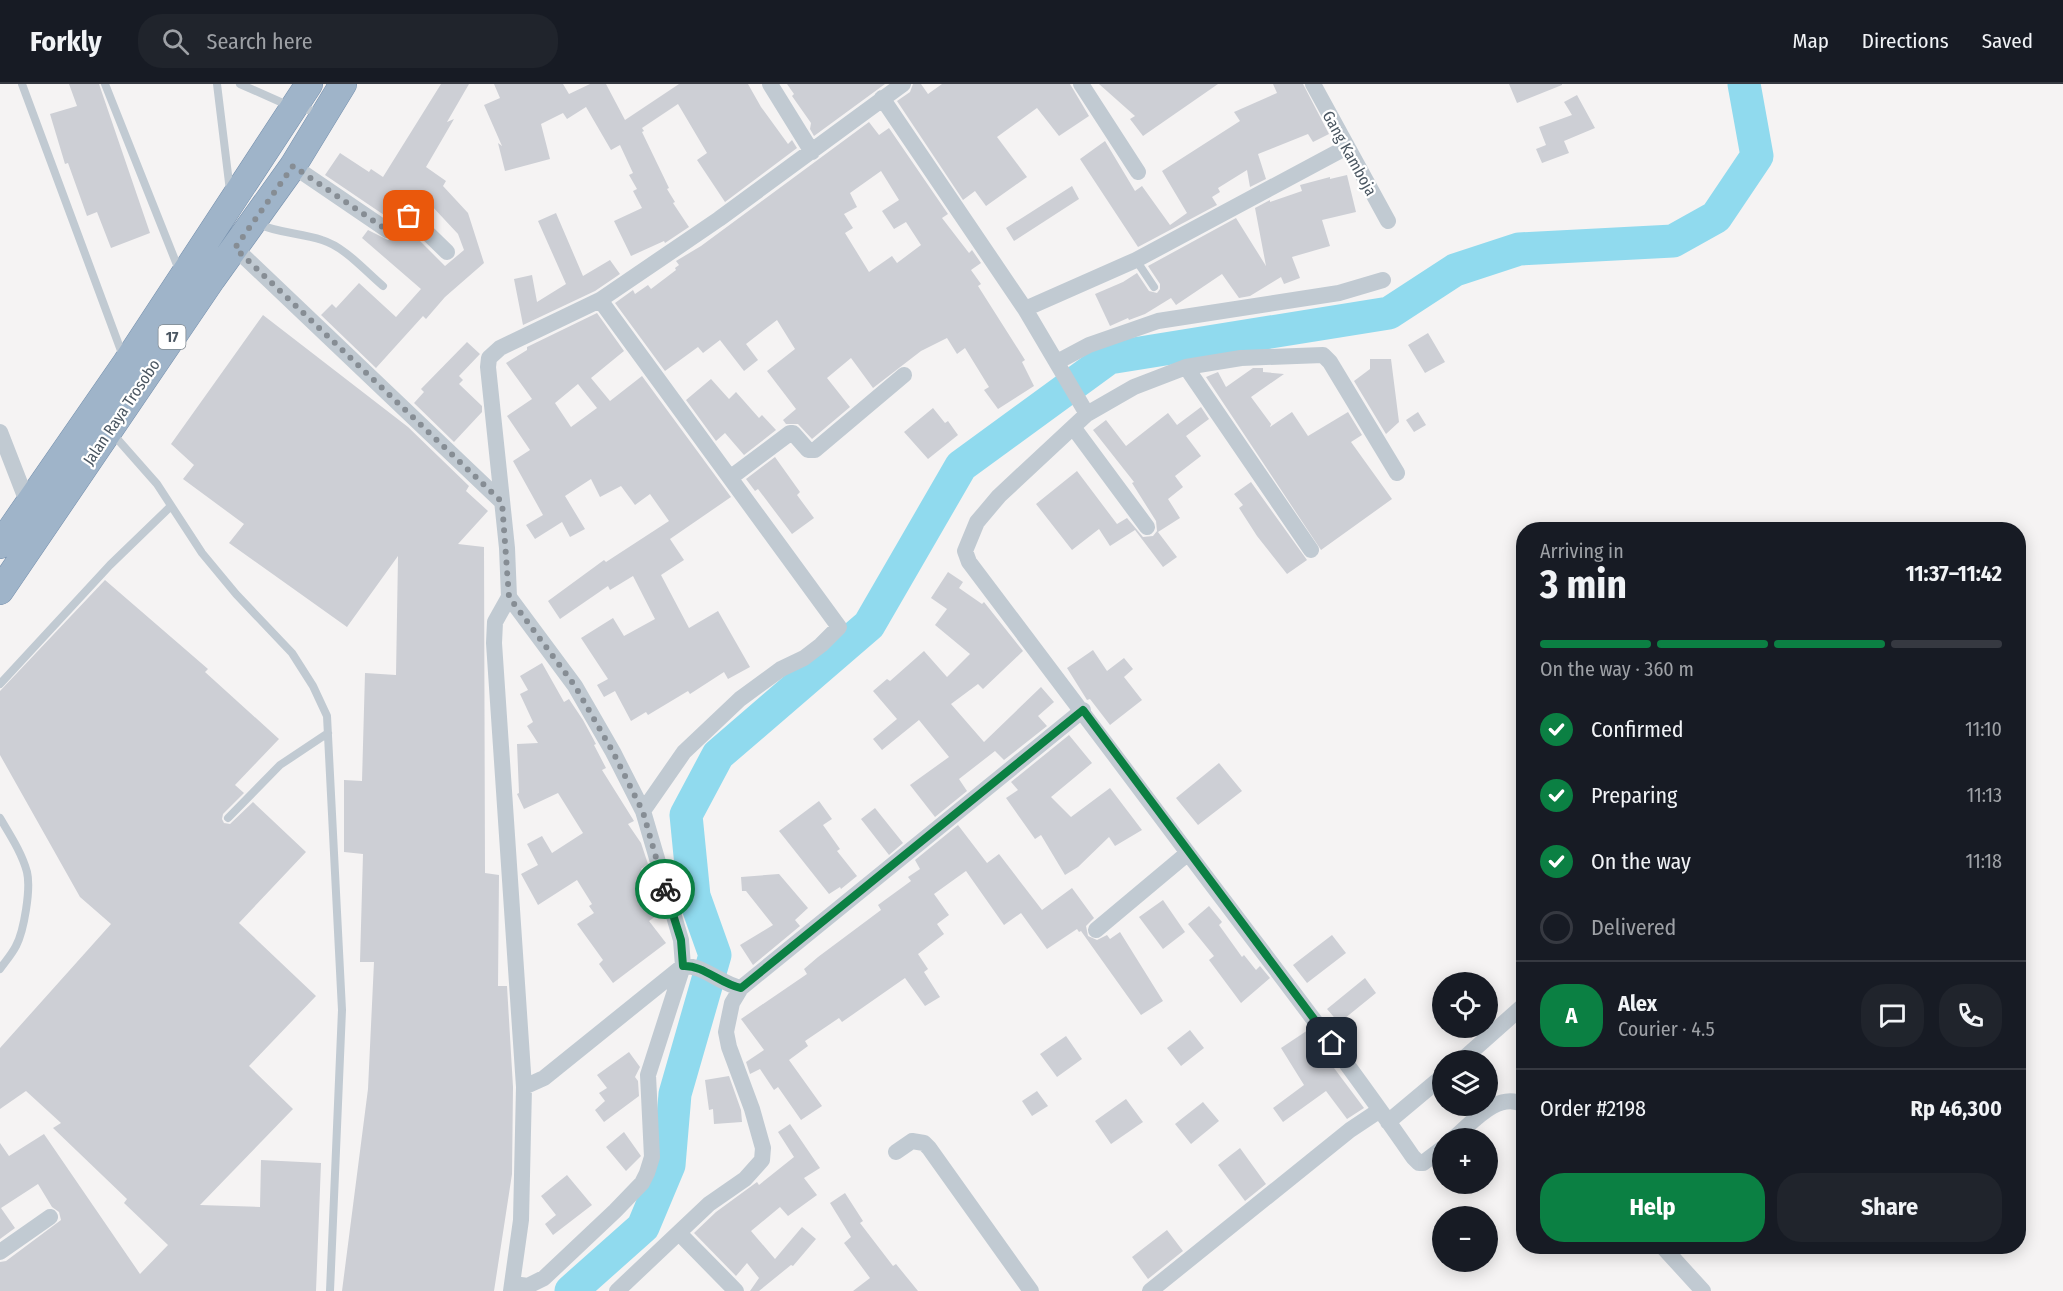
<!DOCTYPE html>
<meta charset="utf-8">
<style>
:root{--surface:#171b24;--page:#20242c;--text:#f1f3f6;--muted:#9ea1a6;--line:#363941;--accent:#0b8043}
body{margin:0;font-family:"Fira Sans Condensed",sans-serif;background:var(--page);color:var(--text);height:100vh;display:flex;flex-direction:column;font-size:22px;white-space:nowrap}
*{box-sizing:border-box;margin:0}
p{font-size:20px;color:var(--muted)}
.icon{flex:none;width:33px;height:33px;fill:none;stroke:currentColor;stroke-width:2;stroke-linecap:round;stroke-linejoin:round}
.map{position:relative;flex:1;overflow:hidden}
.sheet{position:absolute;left:1516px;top:438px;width:510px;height:732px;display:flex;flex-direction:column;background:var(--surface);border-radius:24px;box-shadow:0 3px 15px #0003}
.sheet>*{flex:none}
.tools{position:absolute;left:1432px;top:888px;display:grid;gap:12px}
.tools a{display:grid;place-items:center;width:66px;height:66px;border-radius:50%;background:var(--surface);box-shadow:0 3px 15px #0003;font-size:30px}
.pin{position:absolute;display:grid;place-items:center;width:51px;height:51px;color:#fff;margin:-26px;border-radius:12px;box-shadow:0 3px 9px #0006}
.courier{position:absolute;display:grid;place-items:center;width:60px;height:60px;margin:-30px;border:4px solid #0b8043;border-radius:50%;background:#fff;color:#222;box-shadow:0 2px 8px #0007}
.head em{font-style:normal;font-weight:700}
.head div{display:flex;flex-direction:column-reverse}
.head{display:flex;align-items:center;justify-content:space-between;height:102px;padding:0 24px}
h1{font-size:39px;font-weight:700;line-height:45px}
.bar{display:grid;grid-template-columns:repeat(4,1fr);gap:9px 6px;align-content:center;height:72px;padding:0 24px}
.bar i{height:8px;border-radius:4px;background:var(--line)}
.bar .selected{background:var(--accent)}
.bar p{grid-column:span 4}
.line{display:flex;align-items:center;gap:15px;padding:0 24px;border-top:2px solid var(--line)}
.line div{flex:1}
.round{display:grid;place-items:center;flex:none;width:63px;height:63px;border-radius:24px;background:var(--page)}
ol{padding:0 24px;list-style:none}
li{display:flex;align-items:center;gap:18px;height:66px}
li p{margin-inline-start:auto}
li .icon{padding:6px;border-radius:50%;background:var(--accent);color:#fff;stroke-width:4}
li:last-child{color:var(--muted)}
li i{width:33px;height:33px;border:3px solid var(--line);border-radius:50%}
.action{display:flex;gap:12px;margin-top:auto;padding:12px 24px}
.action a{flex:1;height:69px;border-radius:24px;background:var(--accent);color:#fff;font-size:24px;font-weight:700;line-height:69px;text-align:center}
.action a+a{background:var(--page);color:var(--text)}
header{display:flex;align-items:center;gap:36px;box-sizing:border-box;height:84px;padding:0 30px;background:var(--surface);border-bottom:2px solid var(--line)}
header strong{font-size:28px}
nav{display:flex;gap:33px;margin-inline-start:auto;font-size:21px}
.search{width:420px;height:54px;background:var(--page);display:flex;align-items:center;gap:15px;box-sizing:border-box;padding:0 21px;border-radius:24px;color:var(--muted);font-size:22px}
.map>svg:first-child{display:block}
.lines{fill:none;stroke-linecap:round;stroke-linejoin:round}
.river{stroke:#90daee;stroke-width:33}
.building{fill:#cdcfd5;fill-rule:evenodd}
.trunk-casing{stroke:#7690ad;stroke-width:28}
.service{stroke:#c1cad2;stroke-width:8}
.minor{stroke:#c1cad2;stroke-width:16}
.trunk{stroke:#9fb4c9;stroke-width:27}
.done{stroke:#868d94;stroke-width:6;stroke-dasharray:0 10.8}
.route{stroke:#0b8043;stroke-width:8}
.labels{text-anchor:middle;stroke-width:4.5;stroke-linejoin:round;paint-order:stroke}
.shield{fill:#fff;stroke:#808990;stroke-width:1.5}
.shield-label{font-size:15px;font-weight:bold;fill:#4a5661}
.street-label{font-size:16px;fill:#4a5661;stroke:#fff}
</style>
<header>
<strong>Forkly</strong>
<div class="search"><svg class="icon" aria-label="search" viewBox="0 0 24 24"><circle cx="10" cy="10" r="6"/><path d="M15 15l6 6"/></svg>Search here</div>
<nav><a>Map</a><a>Directions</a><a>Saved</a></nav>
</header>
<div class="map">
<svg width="2063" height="1207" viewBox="0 0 2063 1207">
<rect width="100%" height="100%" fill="#f5f3f3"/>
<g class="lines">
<path class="river" d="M571 1207 643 1143 669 1081 675 1010 715 871 694 812 686 731 718 671 869 541 961 382 1109 274 1389 229 1455 186 1519 165 1673 157 1716 133 1757 72 1744 0"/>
</g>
<path class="building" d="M69 0H99L150 149 111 164 97 128 87 132 68 79 65 80 50 30 77 22Z
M441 0H469L447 38 454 35 426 83 446 97 443 102 468 129 484 179 445 213 426 235 423 232 376 284 321 231 332 220 336 224 359 199 396 233 421 205 362 154 368 146 388 156 407 144 445 182 464 166 458 150 430 120 423 130 414 123 404 122 387 133 325 91 340 69 369 88 371 85 383 93Z
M494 0H563L569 10 590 0H606L625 36 679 0H748L761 23 788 60 792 56 797 64 725 118 697 76 707 69 678 20 642 44 644 47 642 48 669 104 667 105 675 118 673 119 689 143 665 159 664 157 631 172 614 137 642 124 633 107 637 105 629 91 633 89 620 61 611 66 586 23 567 35 563 29 541 40 550 75 505 87 498 59 502 62 484 21 500 14Z
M787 0H885L814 52 810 45 811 39 792 12 794 10Z
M913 0H921L928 10 942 0H1070L1089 32 1059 52 1037 24 997 53 1027 93 986 122 975 107 963 116 897 17 910 8Z
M1099 0H1218L1143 52 1130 35 1135 32Z
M1273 0H1303L1329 50 1313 58 1308 50 1258 70 1266 95 1250 103 1247 86 1218 104 1220 108 1212 113 1217 121 1138 163 1080 75 1105 57 1135 107 1142 102 1170 141 1187 129 1162 87 1240 37 1234 28 1277 9Z
M1509 0H1562V1L1517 19Z
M1577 11 1595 44 1564 57 1569 69 1542 79 1536 65 1546 61 1539 43 1572 31 1564 18Z
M869 38 879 51 889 44 948 130 942 134 969 169 972 166 981 179 971 186 981 200 978 202 1025 276 1022 278 1034 302 998 325 984 306 989 303 965 264 957 270 947 254 921 267 873 304 851 274 827 294 850 323 812 355 798 340H786L783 336 796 325 767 287 795 265 777 236 746 260 758 276 744 287 720 256 703 269 698 263 665 287 615 219 633 206 635 210 648 201 651 205 676 186 675 184 679 181 676 177 701 162ZM881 87 899 116 882 127 894 145 906 138 921 161 897 179 892 172 869 188 845 149 853 144 844 130 857 123 850 109Z
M1347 91 1356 128 1322 136 1330 162 1292 173 1300 194 1284 200 1281 193 1250 212 1239 214 1222 190 1176 221 1171 214 1145 230 1129 236 1128 234 1110 242 1095 210 1123 198 1137 189 1149 207 1157 209 1160 205V200L1148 182 1236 134 1266 182 1255 124 1270 116V118L1302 107 1300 101 1330 93V95Z
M1072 102 1079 115 1014 157 1006 144Z
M556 129 583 192 610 176 620 190 595 207 523 241 514 195 532 191 537 218 566 200 538 137Z
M597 229 624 267 591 294 610 317 642 292 731 413 670 455 684 476 661 491 689 544 718 527 750 583 728 595 724 588 690 610 688 607 648 631 646 628 631 637 615 607 604 613 597 601 608 595 581 554 613 534 624 552 655 535 633 492 610 506 608 502 560 535 548 517 604 476 606 478 669 437 650 410 635 421 621 402 600 413 591 395 565 412 585 445 570 453 562 438 535 455 526 441 543 431 513 377 530 366 507 332 532 315 506 279 527 266V263ZM578 300 597 324 571 343 555 319Z
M263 231 408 343 469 402 466 407 488 427 458 460 484 463 485 789 499 791 498 902H507L513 1003 512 1090 494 1207H342L368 1005 374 878H360L363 770 344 768V696L362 697 365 589 396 591 398 472 347 543 229 459 244 440 183 395 194 381 171 360Z
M1428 249 1445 278 1425 289 1408 261Z
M467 258 480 270 459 292 463 296 459 300 482 322V328L454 358 414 319 424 308 421 305Z
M1370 275H1391L1399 338 1386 350 1354 297 1370 285Z
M1253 284H1263V288L1284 290 1251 313 1271 340 1270 343 1292 328 1308 352 1348 328 1362 351 1351 358 1392 415 1321 466 1206 293 1218 288 1226 303Z
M711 295 729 315 736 308 759 334 762 331 776 346 744 371 725 349 716 357 686 316Z
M1201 323 1209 335 1186 352 1201 372 1175 392 1183 403 1168 415 1180 434 1158 448 1177 473 1163 483 1135 446 1110 462 1099 445 1072 466 1036 420 1077 387 1117 440 1127 434 1143 453 1153 452 1157 447 1156 437 1132 399 1134 398 1093 346 1106 336 1126 362 1168 329 1177 341Z
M933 324 945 339 948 337 958 351 928 375 904 348Z
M1418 328 1426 341 1414 348 1406 336Z
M775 373 800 408 797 411 814 434 792 450 758 405 755 407 746 395Z
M1251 398 1307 476 1287 490 1257 452 1239 424 1243 421 1234 410Z
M948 488 963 498 959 504 982 520 984 518 1023 567 983 605 978 600 951 620 984 658 1041 603 1054 618 1038 632 1047 642 1004 676 995 667 959 695 967 707 935 733 910 701 949 673 919 636 882 666 873 655 897 635 873 607 887 595 890 597 924 567 947 593 970 570 935 541 947 525 931 514Z
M105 496 208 585 205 588 279 655 235 701 244 709 223 730 222 735 224 739 230 740 253 718 306 768 239 839 316 912 249 982 293 1025 200 1121 260 1123 261 1076 321 1079 316 1207H0V1178L6 1177 61 1136 59 1128 52 1123 38 1100 1 1124 15 1144 0 1155V1059L9 1072 44 1050 140 1190 168 1161 124 1119 127 1115 53 1044 61 1039 26 1007 0 1025V964L111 840 80 813 0 671V607Z
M1093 566 1107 587 1124 574 1133 585 1124 593 1142 616 1110 641 1090 615 1087 616 1067 584Z
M542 579 564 618 569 615 583 636 596 660 594 661 606 684 602 686 634 737 628 740 641 759 648 780 641 785 651 800 643 805 651 815 646 818 656 832 649 837 666 859 613 899 599 880 603 876 577 840 594 829 589 822 592 820 577 796 538 821 521 790 538 781 527 760 542 752 552 769 583 749 558 709 524 725 517 710 519 709 517 660 538 659 527 642 533 638 520 610 528 606 520 592Z
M1069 651 1092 679 1051 713 1071 733 1110 704 1142 746 1115 762 1109 753 1078 783 1065 791 1041 751 1035 755 1006 714 1018 706 1011 698Z
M1219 679 1242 707 1198 741 1176 714Z
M819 717 832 735 823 741 840 765 837 767 857 792 841 805 840 803 829 810 779 747Z
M875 724 903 759 889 771 861 735Z
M958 741 987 779 999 770 1042 826 1072 804 1094 834 1086 842 1088 852 1097 856 1107 851 1110 855 1120 848 1163 917 1141 931 1081 847 1079 848 1077 845 1047 865 1021 829 1004 841 966 787 934 810 949 831 937 840 944 850 918 870 928 885 924 888 940 913 925 922 905 894 842 938 839 934 805 957 808 962 789 976 822 1022 801 1036 778 1003 774 1006 760 985 750 990 746 978 764 966 741 935 807 890 804 885 818 873 881 826 878 821 911 797 908 793 920 785 915 776Z
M779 790 808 824 795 836 800 842 753 881 740 861 773 841 746 807H742L741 793Z
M1163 816 1185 848 1163 865 1139 833Z
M1209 822 1222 838 1219 841 1242 873 1244 871 1256 886 1260 882 1270 894 1241 919 1209 876 1214 872 1188 840Z
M1332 851 1346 869 1307 899 1293 881Z
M1365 894 1376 909 1339 939 1327 925Z
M1190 946 1204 964 1181 982 1167 964Z
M1308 946 1318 959 1316 960 1364 1024 1347 1035 1326 1007 1283 1038 1273 1024 1304 1001 1281 964Z
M1066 952 1082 975 1057 993 1040 970Z
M629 968 640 983 635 993 638 997 639 1012 604 1038 595 1026 605 1017 599 1009 607 1004 597 991Z
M729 992 741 1026 742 1038 714 1040 713 1025 709 1026 705 996Z
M1037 1007 1048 1022 1032 1032 1022 1017Z
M1126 1015 1143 1038 1111 1060 1095 1037Z
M1203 1018 1219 1037 1191 1060 1175 1040Z
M790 1040 820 1084 804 1094 817 1111 788 1132 780 1123 751 1147 775 1175 802 1143 816 1155 793 1182 791 1181 759 1207H750L759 1194 747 1179 736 1192 694 1149 716 1128 757 1098 759 1101 794 1073 778 1048Z
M624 1048 641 1072 626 1087 606 1063Z
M1240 1064 1266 1100 1245 1117 1218 1081Z
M567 1091 592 1121 553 1151 545 1140 556 1131 541 1112Z
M845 1109 863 1137 860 1139 893 1182 896 1180 918 1207H853L870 1194 844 1159 851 1153 830 1119Z
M1167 1146 1183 1167 1148 1195 1132 1173Z"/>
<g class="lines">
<defs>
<path id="trunk" d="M0 461 126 279 309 0
M0 507 212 195 293 82 343 0"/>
</defs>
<use href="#trunk" class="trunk-casing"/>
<path class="service" d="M22 0 123 272
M105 0 179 186
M217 0 230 107
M240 0 294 24 322 28
M258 140C278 149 301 149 322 156 345 163 365 187 383 202
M1136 176 1154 203
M112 349 157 400 202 469 236 510 292 569 313 602 327 632 342 926 330 1207
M0 600 110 481 171 422
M0 734C10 751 22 769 27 788 31 805 24 847 16 862 12 870 5 878 0 885
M228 734 280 681 328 649"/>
<path class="minor" d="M770 0 812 68
M1081 0 1138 88
M1313 0 1388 137
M882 14 1025 225 1087 330
M293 82 387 146 406 132 411 133 447 168
M235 164 502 418
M600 216 839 543 821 561 804 574 781 585 740 615 684 668 643 727
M1025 225 1136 176 1347 63
M1057 278 1089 261 1158 237 1339 209 1383 196
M1186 283 1311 466
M1073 343 1147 443
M0 348 28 420
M1397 389 1330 278 1323 271 1241 274 1186 283 1134 303 1087 330 999 412 977 438 965 467 969 478C1043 575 1115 672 1188 769 1264 870 1341 969 1413 1073L1419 1079H1423L1443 1064
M730 394 790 349H793L808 366H815L904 291
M509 513 495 538 494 559 524 1003 544 994 683 882C704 881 720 900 741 904
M1096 846 1188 769
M1462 976 1524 921
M1388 1038 1443 992
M1454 1054C1472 1039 1498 1006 1524 1021
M896 1068 912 1057 924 1059 929 1064 1031 1207
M679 1149 736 1207
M1662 1162 1703 1207
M0 1168 50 1133
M513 1200 528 1202 544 1194 615 1127 642 1099 647 1089 652 1073 648 991 683 882 681 856 643 727 613 668 575 602 509 513 507 464 488 283 489 274 500 264 600 216 719 135 903 0
M511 1207 521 1136 524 1003
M617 1207 709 1120 745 1095 762 1076 763 1064 752 1025 729 963 726 948 732 919 741 904 1083 626
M1150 1207 1350 1046 1380 1026"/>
<use href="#trunk" class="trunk"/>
</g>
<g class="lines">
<path class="done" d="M409 132 389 146 384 144 293 82 235 164 502 418 509 513 575 602 613 668 643 728 665 805"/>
<path class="route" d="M665 805 681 856 683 882C704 881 720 900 741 904L1083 626 1332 959"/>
</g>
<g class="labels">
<rect class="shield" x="158.5" y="241" width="27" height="24" rx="4.5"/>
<g class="shield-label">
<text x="172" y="258">17</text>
</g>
<g class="street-label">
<text transform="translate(1350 69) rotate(61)" y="6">Gang Kamboja</text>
<text transform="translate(121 328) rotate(-56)" y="6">Jalan Raya Trosobo</text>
</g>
</g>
</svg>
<div class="tools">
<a><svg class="icon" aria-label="locate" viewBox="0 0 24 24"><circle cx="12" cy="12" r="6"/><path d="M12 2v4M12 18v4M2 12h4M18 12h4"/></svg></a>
<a><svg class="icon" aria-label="layers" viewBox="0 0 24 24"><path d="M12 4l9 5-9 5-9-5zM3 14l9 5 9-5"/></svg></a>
<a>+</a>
<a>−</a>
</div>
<div class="pin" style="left:409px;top:132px;background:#ea580c"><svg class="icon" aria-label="bag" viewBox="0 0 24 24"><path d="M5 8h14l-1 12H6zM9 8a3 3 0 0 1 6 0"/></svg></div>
<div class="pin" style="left:1332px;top:959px;background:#1f2937"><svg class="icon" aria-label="home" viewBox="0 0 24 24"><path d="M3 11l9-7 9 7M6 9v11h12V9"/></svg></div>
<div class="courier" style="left:665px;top:805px"><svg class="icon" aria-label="bike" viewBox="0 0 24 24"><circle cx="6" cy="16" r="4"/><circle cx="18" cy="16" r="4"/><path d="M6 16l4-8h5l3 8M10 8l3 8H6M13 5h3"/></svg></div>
<section class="sheet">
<div class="head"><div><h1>3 min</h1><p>Arriving in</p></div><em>11:37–11:42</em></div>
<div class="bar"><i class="selected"></i><i class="selected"></i><i class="selected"></i><i></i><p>On the way · 360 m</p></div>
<ol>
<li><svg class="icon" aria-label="check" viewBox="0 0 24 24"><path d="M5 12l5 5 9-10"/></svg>Confirmed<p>11:10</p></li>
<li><svg class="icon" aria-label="check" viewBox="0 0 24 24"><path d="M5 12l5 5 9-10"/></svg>Preparing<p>11:13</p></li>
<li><svg class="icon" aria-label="check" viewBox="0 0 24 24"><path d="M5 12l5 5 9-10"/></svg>On the way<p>11:18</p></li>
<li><i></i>Delivered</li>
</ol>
<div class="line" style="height:108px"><b class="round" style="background:var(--accent);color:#fff">A</b><div><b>Alex</b><p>Courier · 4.5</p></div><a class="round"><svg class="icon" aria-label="chat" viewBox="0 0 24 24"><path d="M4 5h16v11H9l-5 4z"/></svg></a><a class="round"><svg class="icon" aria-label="phone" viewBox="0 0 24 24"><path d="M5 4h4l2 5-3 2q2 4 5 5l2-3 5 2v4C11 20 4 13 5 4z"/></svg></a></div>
<div class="line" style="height:78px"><div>Order #2198</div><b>Rp 46,300</b></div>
<div class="action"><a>Help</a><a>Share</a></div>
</section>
</div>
